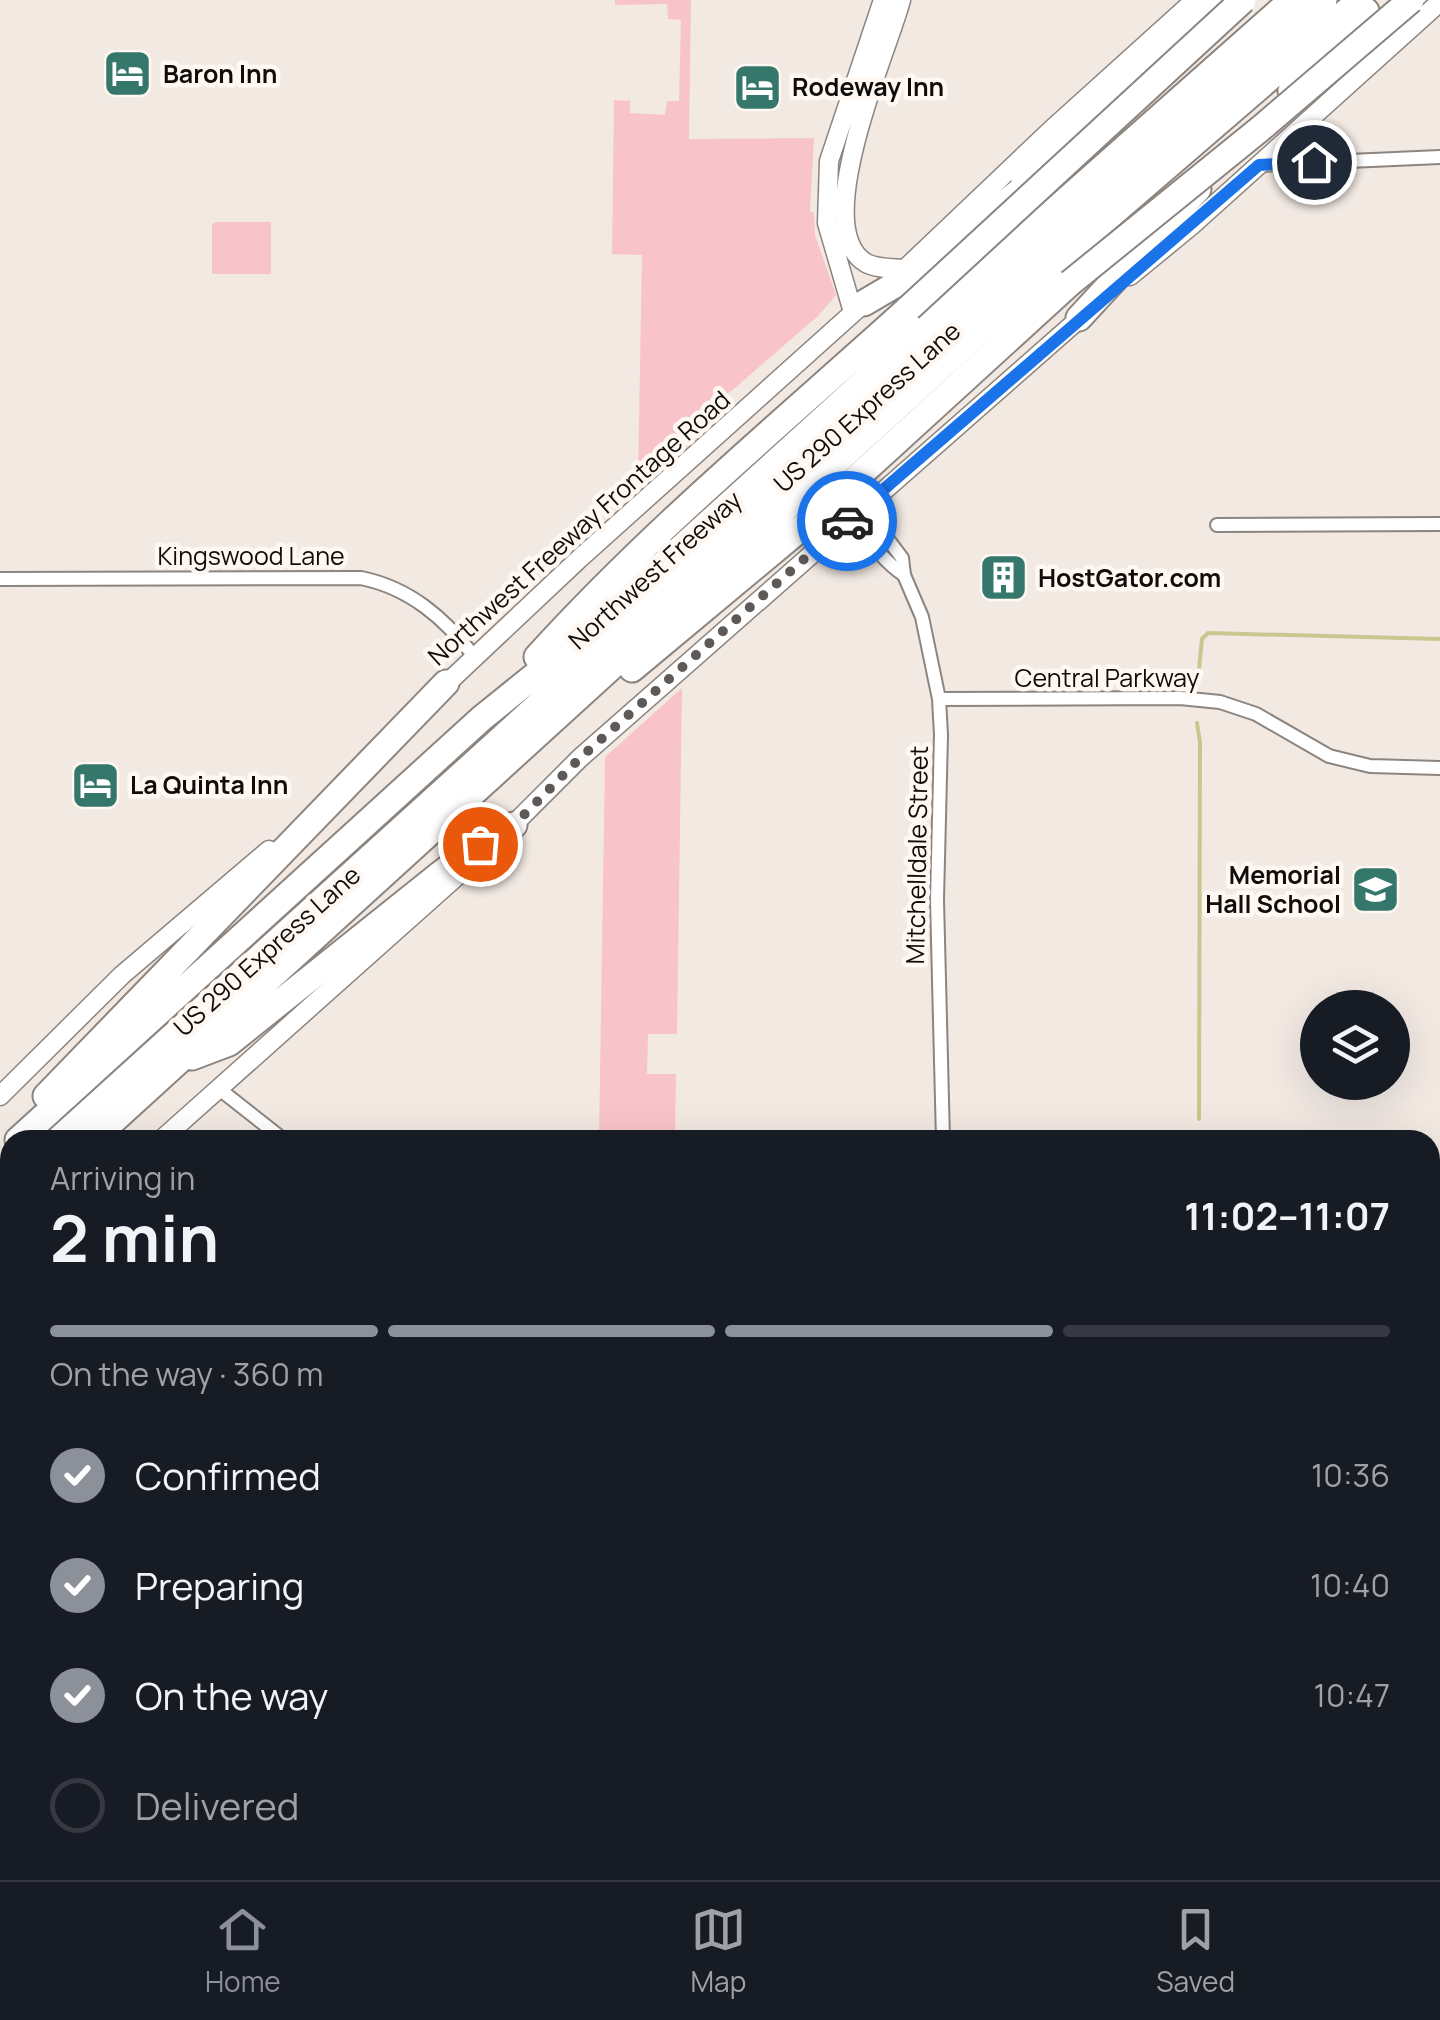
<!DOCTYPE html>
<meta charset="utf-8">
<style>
:root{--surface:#171b24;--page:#20242c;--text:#f1f3f6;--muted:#9ea1a6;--line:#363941;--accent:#8c9099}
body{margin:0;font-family:Manrope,sans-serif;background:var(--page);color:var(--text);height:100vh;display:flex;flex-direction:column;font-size:38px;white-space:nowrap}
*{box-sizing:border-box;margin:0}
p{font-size:32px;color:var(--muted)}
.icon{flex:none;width:55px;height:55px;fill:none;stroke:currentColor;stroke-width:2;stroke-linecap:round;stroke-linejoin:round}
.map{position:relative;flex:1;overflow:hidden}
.drawer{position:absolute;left:0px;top:1130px;width:1440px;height:750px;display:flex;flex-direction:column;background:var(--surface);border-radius:30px 30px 0 0;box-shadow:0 10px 40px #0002}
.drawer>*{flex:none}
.controls{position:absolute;left:1300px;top:990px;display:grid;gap:20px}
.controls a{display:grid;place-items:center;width:110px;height:110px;border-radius:50%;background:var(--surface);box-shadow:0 10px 40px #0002;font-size:50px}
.pin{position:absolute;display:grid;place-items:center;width:85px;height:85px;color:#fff;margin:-42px;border:5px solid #fff;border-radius:50%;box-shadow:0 2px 10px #0007}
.courier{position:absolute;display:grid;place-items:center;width:100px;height:100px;margin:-50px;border:8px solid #1a73e8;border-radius:50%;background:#fff;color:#222;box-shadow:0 2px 12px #0007}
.head em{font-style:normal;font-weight:700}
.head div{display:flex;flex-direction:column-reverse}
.head{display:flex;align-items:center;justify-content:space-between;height:170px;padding:0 50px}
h1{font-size:65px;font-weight:700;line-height:75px}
.bar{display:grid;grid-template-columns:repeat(4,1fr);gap:15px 10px;align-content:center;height:120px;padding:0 50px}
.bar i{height:12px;border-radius:8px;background:var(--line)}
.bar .active{background:var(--accent)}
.bar p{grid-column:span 4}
ol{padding:0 50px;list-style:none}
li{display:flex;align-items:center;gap:30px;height:110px}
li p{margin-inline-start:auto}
li .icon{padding:10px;border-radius:50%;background:var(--accent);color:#fff;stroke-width:4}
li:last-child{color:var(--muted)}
li i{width:55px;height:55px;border:5px solid var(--line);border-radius:50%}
.tab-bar{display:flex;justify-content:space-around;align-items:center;height:140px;border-top:2px solid var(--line);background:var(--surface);font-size:28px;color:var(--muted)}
.tab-bar a{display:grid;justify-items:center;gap:5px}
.tab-bar .active{color:var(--accent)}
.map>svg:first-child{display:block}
.green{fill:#f8c4ca}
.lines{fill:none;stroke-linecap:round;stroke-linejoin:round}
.stream{stroke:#c9c78f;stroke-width:4}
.minor-casing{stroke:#8c847e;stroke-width:16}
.tertiary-casing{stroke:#8c847e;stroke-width:21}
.secondary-casing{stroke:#8c847e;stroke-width:21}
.motorway-casing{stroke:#8c847e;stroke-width:29}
.minor{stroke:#fff;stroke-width:12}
.tertiary{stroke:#fff;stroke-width:18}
.secondary{stroke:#fff;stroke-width:18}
.motorway{stroke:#fff;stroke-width:25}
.motorway-bridge-casing{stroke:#8c847e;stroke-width:29;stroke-linecap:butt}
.motorway-bridge{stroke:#fff;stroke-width:25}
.done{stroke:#5e5956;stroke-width:10;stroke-dasharray:0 18}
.route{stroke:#1a73e8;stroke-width:12}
.labels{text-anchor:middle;stroke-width:9;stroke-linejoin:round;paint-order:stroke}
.poi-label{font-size:25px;font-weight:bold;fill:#0f0c0a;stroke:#fef7f2;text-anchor:start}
.street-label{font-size:25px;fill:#0f0c0a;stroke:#fef7f2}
</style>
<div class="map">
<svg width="1440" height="1880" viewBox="0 0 1440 1880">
<rect width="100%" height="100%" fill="#f2e9e3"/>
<path class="green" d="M615 0H691L689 139 814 138 810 211 814 213 815 235 836 295 818 316 684 432 638 477 642 255 612 254 614 100 630 101V113L665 115 667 101H679L681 20 668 19 667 4 615 5Z
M216 222H271V274H212V224Z
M682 688 677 1034H648L647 1074H676L675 1140H599L605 757Z
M52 1870H531V1880H52Z
M556 1870H674V1880H556Z"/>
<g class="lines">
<path class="stream" d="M1198 680 1202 639 1208 633 1440 639
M1197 723 1200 742 1199 1119"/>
<defs>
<path id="minor" d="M1259 165 1440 157
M879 497 876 510 878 526 902 558 904 575 922 617 939 699 941 735 937 900 943 1140
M1217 525 1440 524
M839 528C876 537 876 557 904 575
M0 579 361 578C410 588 444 618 474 656
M939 699 1180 698 1220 702 1256 714 1329 756 1370 766 1440 768
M218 1088 284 1140
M1167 1140H1180
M1430 1217 1440 1219
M979 1870V1880
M545 1880V1870"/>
<path id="tertiary" d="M901 0C888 51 807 228 866 263 877 269 893 268 904 269
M853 312 827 223 829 161 883 0"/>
<path id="secondary" d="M908 266 1051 130 1195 0
M1130 276 1191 226 1440 2
M441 689 579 559 873 295
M506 832 580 758 1087 312
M0 1096 122 975 269 850
M161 1140 465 869
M0 1289 10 1279"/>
<path id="motorway" d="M1291 91 1366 11
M1024 180 1219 0
M864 303 915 273 1043 173
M1079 318 1198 189
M537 657C651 531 783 422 909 308
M632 669 806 524 1070 283
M192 1057 229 1043 439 875 480 844 514 825
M46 1096 446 683
M18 1140 482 718 585 635 995 263 1292 0
M58 1140 1034 256 1324 0
M92 1140 1055 263 1360 0
M0 1193 10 1184
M0 1223 10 1214"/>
</defs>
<use href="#minor" class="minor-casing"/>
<use href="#tertiary" class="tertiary-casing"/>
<use href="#secondary" class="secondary-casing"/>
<use href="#motorway" class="motorway-casing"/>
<use href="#minor" class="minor"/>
<use href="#tertiary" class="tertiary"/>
<use href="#secondary" class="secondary"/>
<use href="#motorway" class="motorway"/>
<defs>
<path id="motorway-bridge" d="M1070 283 1260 129 1411 0
M909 308 1243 0"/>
</defs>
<use href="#motorway-bridge" class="motorway-bridge-casing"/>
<use href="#motorway-bridge" class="motorway-bridge"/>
</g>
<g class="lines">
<path class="done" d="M480 844 514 825 580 758 847 521"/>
<path class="route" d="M847 521 1259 165 1314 162"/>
</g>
<defs>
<symbol id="hotel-square" viewBox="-11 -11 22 22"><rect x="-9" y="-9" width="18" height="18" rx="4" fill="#35786b" stroke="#fef7f2"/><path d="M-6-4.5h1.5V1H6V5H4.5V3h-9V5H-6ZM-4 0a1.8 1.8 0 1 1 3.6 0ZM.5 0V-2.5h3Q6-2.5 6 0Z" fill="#fff"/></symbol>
<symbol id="building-square" viewBox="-11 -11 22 22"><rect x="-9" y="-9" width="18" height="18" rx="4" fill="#35786b" stroke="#fef7f2"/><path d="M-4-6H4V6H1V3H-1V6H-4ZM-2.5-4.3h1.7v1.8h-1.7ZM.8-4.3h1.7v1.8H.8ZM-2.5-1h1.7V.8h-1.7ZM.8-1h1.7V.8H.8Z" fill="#fff"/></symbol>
<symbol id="school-square" viewBox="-11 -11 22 22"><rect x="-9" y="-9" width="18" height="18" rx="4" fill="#35786b" stroke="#fef7f2"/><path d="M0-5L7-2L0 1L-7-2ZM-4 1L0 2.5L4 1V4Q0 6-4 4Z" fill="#fff"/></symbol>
</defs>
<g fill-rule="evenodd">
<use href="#hotel-square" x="100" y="46" width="55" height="55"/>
<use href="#hotel-square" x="730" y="60" width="55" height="55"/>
<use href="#building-square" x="976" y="550" width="55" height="55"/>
<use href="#hotel-square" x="68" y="758" width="55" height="55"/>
<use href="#school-square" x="1348" y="862" width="55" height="55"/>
</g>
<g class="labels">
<g class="poi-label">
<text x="163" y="83">Baron Inn</text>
<text x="792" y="96">Rodeway Inn</text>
<text x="1038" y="587">HostGator.com</text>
<text x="130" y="794">La Quinta Inn</text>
<text x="1341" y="884" text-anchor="end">Memorial<tspan x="1341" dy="29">Hall School</tspan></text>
</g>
<g class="street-label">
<text transform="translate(867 407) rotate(-42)" y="9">US 290 Express Lane</text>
<text transform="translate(579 528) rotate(-42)" y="9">Northwest Freeway Frontage Road</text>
<text x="251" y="565">Kingswood Lane</text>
<text transform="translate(655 570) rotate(-42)" y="9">Northwest Freeway</text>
<text x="1107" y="687">Central Parkway</text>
<text transform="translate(917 855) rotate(-89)" y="9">Mitchelldale Street</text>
<text transform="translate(267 951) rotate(-42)" y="9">US 290 Express Lane</text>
</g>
</g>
</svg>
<div class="controls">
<a><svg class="icon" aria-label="layers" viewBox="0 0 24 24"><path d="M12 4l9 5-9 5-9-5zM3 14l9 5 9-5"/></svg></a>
</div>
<div class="pin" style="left:480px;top:844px;background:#ea580c"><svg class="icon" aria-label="bag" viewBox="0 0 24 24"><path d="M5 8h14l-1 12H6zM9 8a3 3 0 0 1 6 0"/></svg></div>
<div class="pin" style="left:1314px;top:162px;background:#1f2937"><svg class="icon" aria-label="home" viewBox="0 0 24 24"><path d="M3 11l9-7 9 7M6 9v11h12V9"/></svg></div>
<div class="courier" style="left:847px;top:521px"><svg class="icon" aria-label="car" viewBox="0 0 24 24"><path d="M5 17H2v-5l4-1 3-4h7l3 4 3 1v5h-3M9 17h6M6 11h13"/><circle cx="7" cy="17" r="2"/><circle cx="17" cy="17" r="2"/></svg></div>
<section class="drawer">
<div class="head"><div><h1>2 min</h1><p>Arriving in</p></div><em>11:02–11:07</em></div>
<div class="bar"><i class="active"></i><i class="active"></i><i class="active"></i><i></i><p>On the way · 360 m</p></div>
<ol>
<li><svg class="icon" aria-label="check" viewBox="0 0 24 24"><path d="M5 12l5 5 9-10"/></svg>Confirmed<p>10:36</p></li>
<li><svg class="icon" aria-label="check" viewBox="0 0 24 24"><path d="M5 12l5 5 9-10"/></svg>Preparing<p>10:40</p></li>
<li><svg class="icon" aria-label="check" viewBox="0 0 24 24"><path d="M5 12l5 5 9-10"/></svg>On the way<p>10:47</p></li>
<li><i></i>Delivered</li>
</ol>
</section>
</div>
<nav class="tab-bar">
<a class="active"><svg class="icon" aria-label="home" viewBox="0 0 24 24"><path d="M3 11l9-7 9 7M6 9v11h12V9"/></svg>Home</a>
<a><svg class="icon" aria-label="map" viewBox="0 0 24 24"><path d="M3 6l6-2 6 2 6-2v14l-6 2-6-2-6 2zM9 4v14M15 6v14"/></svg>Map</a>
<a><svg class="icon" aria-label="saved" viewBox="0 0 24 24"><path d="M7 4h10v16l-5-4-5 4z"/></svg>Saved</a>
</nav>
